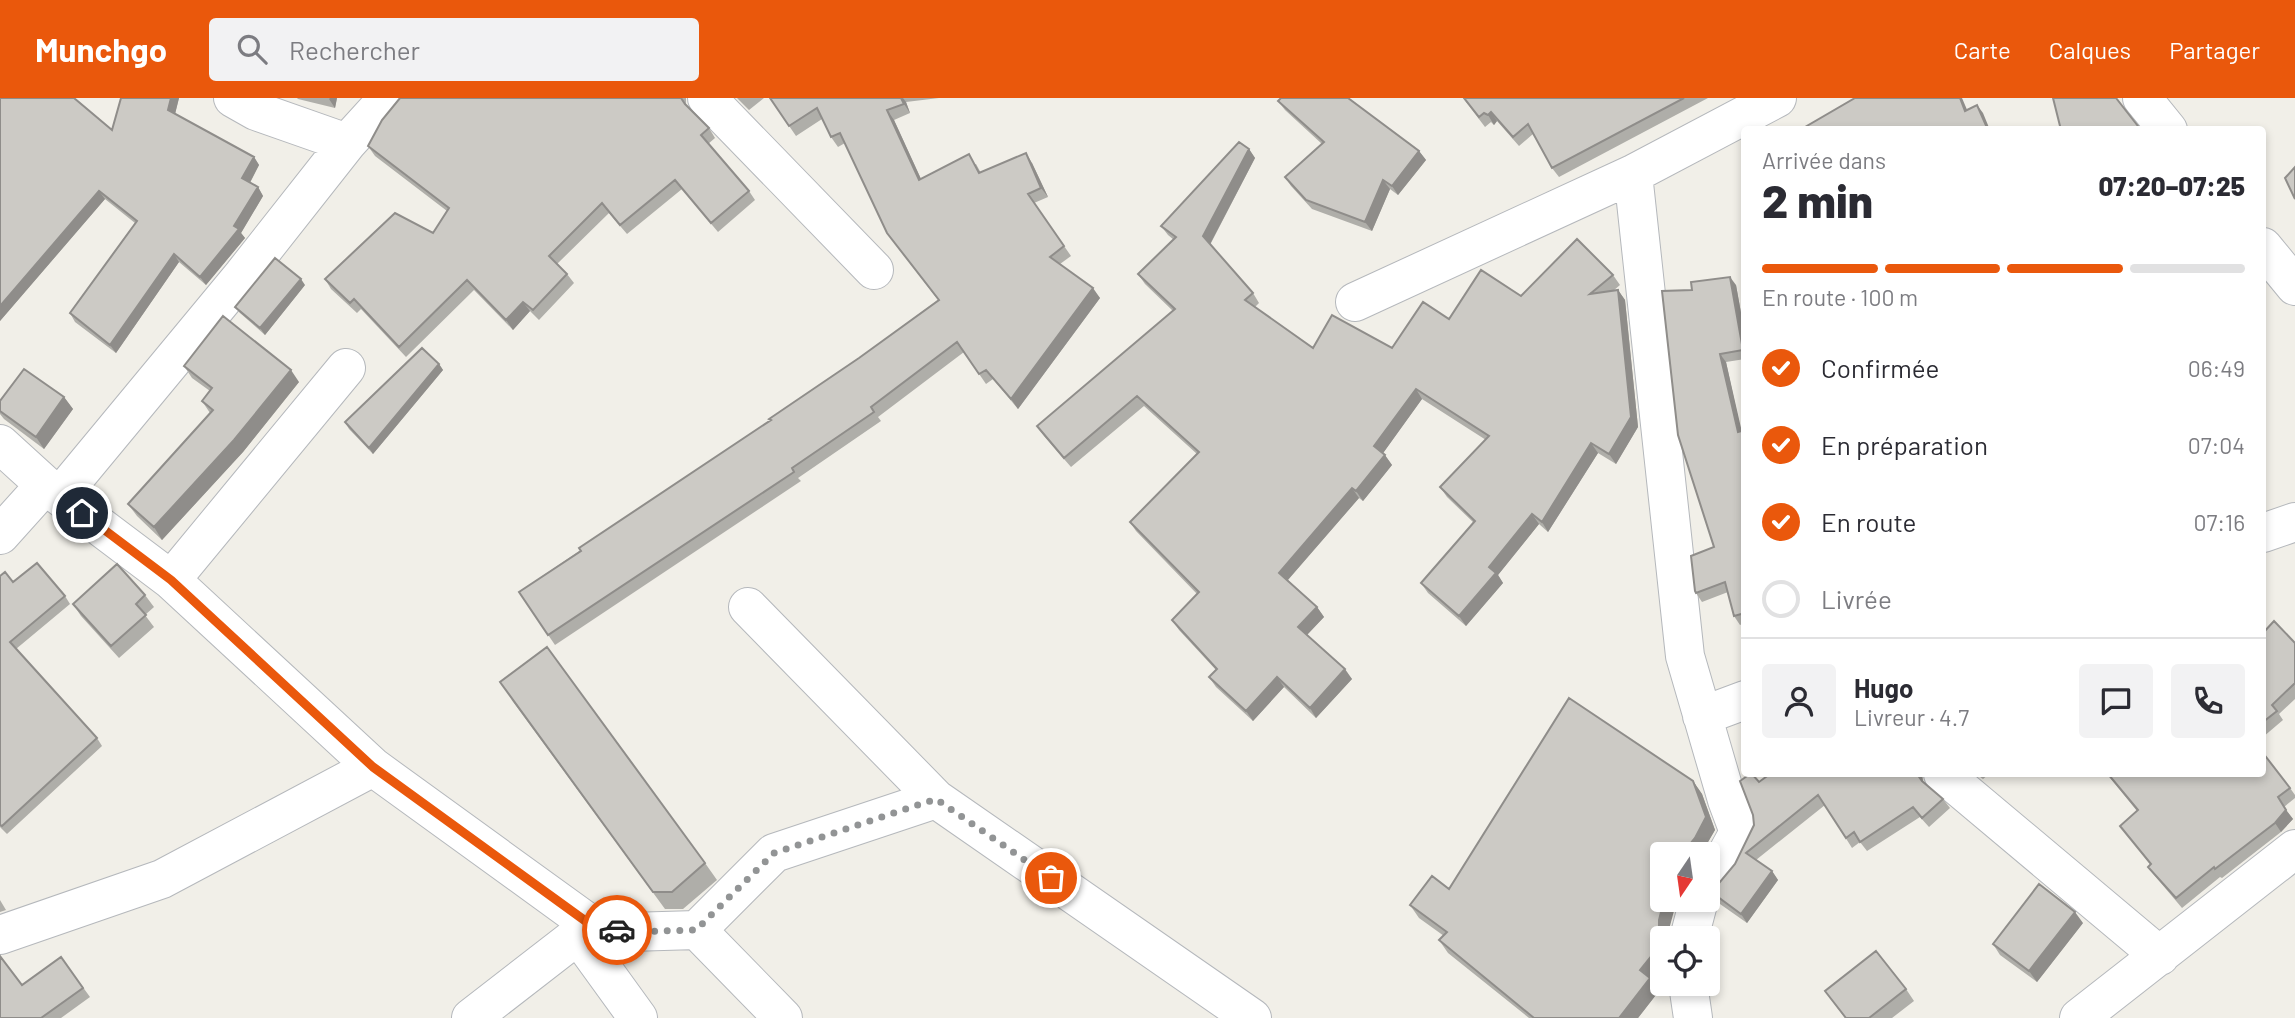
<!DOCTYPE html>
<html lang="fr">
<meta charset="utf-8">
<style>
:root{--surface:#fff;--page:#f2f2f3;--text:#2b2b33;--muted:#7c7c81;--line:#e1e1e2;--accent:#ea580c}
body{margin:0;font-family:Barlow,sans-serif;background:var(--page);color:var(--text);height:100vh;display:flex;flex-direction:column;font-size:26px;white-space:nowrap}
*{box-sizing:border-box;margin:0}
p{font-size:23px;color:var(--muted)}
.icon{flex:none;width:38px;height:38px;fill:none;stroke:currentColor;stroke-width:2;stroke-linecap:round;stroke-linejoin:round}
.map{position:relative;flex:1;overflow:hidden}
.drawer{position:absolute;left:1741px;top:28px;width:525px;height:651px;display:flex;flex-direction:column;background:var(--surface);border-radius:7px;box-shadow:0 4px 10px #0003}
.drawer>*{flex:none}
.needle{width:46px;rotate:193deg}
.controls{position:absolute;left:1650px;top:744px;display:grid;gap:14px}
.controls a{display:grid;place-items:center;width:70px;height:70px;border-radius:7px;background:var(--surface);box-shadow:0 4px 10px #0003;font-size:35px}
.pin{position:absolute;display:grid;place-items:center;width:60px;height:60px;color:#fff;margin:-30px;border:4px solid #fff;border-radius:50%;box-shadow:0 2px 7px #0007}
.courier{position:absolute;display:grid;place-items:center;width:70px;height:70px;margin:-35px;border:5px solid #ea580c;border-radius:50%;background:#fff;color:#222;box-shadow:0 2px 9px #0007}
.overview em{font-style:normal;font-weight:800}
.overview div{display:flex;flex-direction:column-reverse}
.overview{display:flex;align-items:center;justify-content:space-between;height:119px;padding:0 21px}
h1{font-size:46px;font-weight:800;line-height:52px}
.bar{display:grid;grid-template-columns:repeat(4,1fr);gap:10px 7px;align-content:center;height:84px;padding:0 21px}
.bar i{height:9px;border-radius:5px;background:var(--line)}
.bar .active{background:var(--accent)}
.bar p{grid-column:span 4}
.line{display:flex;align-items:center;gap:18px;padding:0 21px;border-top:2px solid var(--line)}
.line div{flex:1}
.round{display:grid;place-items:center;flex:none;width:74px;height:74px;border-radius:7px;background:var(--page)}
ol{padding:0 21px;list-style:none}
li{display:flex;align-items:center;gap:21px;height:77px}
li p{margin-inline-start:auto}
li .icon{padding:7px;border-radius:50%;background:var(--accent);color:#fff;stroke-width:4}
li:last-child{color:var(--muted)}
li i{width:38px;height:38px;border:4px solid var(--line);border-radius:50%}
header{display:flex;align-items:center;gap:42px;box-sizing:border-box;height:98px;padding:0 35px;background:var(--accent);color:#fff}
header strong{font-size:33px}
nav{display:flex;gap:38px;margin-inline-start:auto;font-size:24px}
.search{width:490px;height:63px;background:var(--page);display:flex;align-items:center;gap:18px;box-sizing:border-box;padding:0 24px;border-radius:7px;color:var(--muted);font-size:26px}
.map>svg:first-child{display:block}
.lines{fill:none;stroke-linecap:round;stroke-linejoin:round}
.minor-casing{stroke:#b5b8bc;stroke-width:40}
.minor{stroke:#fff;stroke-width:38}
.wall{fill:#afaea9}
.shaded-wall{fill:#8f8d8a}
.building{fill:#cccac5;stroke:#8f8d8a;stroke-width:2}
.done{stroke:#929495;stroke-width:7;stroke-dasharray:0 12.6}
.route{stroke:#ea580c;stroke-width:9}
</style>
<header>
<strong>Munchgo</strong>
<div class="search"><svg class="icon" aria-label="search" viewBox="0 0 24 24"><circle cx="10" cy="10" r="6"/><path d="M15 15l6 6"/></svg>Rechercher</div>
<nav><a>Carte</a><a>Calques</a><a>Partager</a></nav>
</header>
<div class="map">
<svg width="2295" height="920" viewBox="0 0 2295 920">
<rect width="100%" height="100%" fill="#f1efe8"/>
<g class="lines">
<defs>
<path id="minor" d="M233 0 256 13 347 45
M707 0 874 172
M2142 0 2168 32
M1633 76 1685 558 1727 702 1739 734 1722 765 1708 783
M2263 149 2295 188
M1355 204 1633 76 1777 0
M0 346 45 387 171 482 373 669 591 827
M60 398 243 177 347 45 388 0
M2263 435 2295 424
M0 437 45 387
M171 482 346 270
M748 509 936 701 1252 920
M1702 618 1745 602
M1943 676 2160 858
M697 832 774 755 936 701
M0 837 162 781 373 669
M578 837 638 920
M1689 840 1699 802
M1688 886 1693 920
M471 920 591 827 629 834 697 832 783 920
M2079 920 2295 751"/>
</defs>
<use href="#minor" class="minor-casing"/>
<use href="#minor" class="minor"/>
</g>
<path class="wall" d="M0 0 112 32 121 0H179L175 16 254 59 259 67 250 85 258 89 263 98 241 135 245 140 206 187 179 164 116 255 75 224 70 215 135 125 105 101 0 223Z
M297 0H337L335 10 298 1Z
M400 0H686V6L688 9 709 30 715 40 708 46 749 93 755 102 718 134 682 91 627 136 609 115 557 166 567 176 574 185 539 222 530 213 513 232 474 192 406 259 361 211 357 215 331 191 325 181 433 135 447 113 375 58 368 48Z
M737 0H764L749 12Z
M770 0H939L906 4 910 15 894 22 921 81 976 66 981 75 1032 65 1048 99 1034 105 1071 158 1060 166 1100 200 1018 311 993 281 986 286 964 254 878 319 881 323 798 380 801 383 555 547 519 494 771 322 859 260 938 202 887 135 845 45 838 49 831 39 822 21 796 38Z
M1463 0H1708L1559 79 1552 70 1533 36 1519 48 1497 23 1494 27 1491 24 1485 29Z
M1278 3 1419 53 1426 62 1398 97 1390 91 1372 133 1312 111 1291 88 1285 79 1322 46 1285 12Z
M1249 51 1255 60 1210 147 1253 195 1259 205 1255 209 1313 250H1392L1449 221 1521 198 1613 177 1620 187 1613 193 1618 192 1625 202 1638 329 1616 366 1598 355 1548 434 1539 426 1498 477 1503 485 1466 528 1428 495 1421 485 1474 425 1447 399 1440 389 1486 342 1422 301 1383 355 1392 367 1363 403 1359 400 1288 482 1317 509 1324 519 1307 537 1352 581 1316 620 1284 589 1253 623 1216 589 1209 579 1216 572 1179 532 1172 522 1197 496 1136 433 1130 424 1197 356 1144 308 1071 369 1044 338 1037 328 1173 213 1145 186 1138 176 1174 142 1168 137 1161 128Z
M305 187 265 237 240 215 235 209Z
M1736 187 1745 237V261L1726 264 1741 333 1745 332V525L1740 527 1734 518 1728 494 1702 504 1696 495 1714 449 1692 192Z
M439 266 443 272 373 356 349 331 345 324Z
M184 268 299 284 243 354 162 442 137 418 128 406 210 315 202 303 210 293 192 280Z
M64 299 73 311 44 351 4 321 0 316V303Z
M0 478 13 484 65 498 70 506 16 551 97 640 102 648 7 736 0 729Z
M145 497 154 509 145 517 154 529 119 560 81 518 73 506Z
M2263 535 2295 545V601L2279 616 2283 622 2263 639Z
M511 601 705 765 717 782 683 811H665Z
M1770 676H1922L1923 684 1943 701 1950 710 1929 729 1920 719 1867 753 1860 744 1852 750 1825 707 1756 762 1772 773 1778 782 1747 825 1720 806 1714 796 1735 766 1754 727 1759 684Z
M1976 676H1989L1983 681Z
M2107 676H2263L2290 690 2295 697V700L2284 709 2293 721 2281 734 2222 780 2220 779 2182 810 2155 778 2148 769 2151 767 2120 728 2137 713Z
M1693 683 1702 696 1715 732 1701 756H1662L1668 840H1662V869L1652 882 1659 893 1638 920H1529L1448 855 1439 842 1444 838 1419 820 1410 807Z
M0 802 6 812 0 814Z
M2083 825 2037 884 2000 857 1993 846Z
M61 859 90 899 61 920H0L22 887Z
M1906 891 1914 903 1892 920H1845L1825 893Z"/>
<path class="shaded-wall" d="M171 0H179L174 20 168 12Z
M330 0H337L335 10 329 1Z
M901 0H903L906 4 910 15 904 6Z
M1960 0H1962L1971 21 1965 13Z
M1977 7 1983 15 1990 32H1988Z
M887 12 894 22 926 92 919 82Z
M1491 14 1497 23 1494 27 1488 17Z
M1249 51 1255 60 1209 148 1203 138Z
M1419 53 1426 62 1398 97 1392 88Z
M1026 55 1032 65 1048 99 1041 90Z
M254 59 259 67 248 88 242 80Z
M1383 82 1390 91 1372 133 1365 124Z
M258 89 263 98 241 135 245 140 206 187 200 179 234 128Z
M99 93 105 101 0 223V208Z
M174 156 179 164 116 255 110 247Z
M1730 179 1736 187 1745 237V254L1743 252Z
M301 181 305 187 265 237 260 230Z
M1093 190 1100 200 1018 311 1011 301Z
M1618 192 1625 202 1638 329 1616 366 1609 356Z
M523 204 530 213 513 232 506 222Z
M1720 256 1726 264 1744 343 1738 334Z
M439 266 443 272 373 356 369 350Z
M291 272 299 284 243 354 162 442 154 429Z
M1416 291 1422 301 1381 358 1374 348Z
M64 299 73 311 44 351 36 339Z
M1591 345 1598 355 1548 434 1542 424Z
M1385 357 1392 367 1363 403 1356 393Z
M1352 390 1359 400 1286 484 1279 475Z
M1532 416 1539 426 1498 477 1503 485 1466 528 1459 518 1489 469Z
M1317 509 1324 519 1305 539 1298 529Z
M1345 571 1352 581 1316 620 1310 610Z
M1277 579 1284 589 1253 623 1246 613Z
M1917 676H1922L1923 684Z
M1693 683 1702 696 1715 732 1701 756H1682Z
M2286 712 2293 721 2281 734 2275 725Z
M1772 773 1778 782 1747 825 1741 816Z
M1664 802H1677L1668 835V840H1663L1659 833V822Z
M2075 814 2083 825 2037 884 2029 873Z
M1662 845V869L1652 882 1659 893 1638 920H1619L1640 872Z"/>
<path class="building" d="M0 0H74L112 32 121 0H171L168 12 254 59 242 80 258 89 234 128 239 131 200 179 174 156 110 247 70 215 137 123 99 93 0 208Z
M400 0H681L685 6 709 30 701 37 749 93 711 125 675 82 620 127 602 105 549 158 567 176 533 212 523 204 506 222 467 182 399 249 354 201 350 205 325 181 395 115 433 135 449 110 368 48 382 22Z
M770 0H901L904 6 887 12 919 82 969 56 979 75 1026 55 1041 90 1028 96 1064 148 1050 159 1093 190 1011 301 986 272 979 276 957 244 871 309 874 314 792 370 794 374 548 537 519 494 581 453 579 450 771 322 769 321 859 260 939 202 887 135 840 35 831 39 817 10 789 28Z
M1281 0H1348L1419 53 1392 88 1383 82 1365 124 1306 102 1285 79 1324 44 1278 3Z
M1464 0H1684L1552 70 1528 26 1513 39 1491 14 1488 17 1484 15 1479 19Z
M1855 0H1960L1965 13 1977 7 1988 32H1800Z
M2053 0H2116L2141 32H2061Z
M1239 44 1249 51 1203 138 1253 195 1245 202 1313 250 1332 217 1392 250 1423 204 1449 221 1481 172 1521 198 1577 141 1613 177 1590 196 1618 192 1631 319 1609 356 1591 345 1542 424 1532 416 1489 469 1496 475 1459 518 1421 485 1475 423 1440 389 1489 338 1416 291 1374 348 1385 357 1356 393 1352 390 1279 475 1317 509 1298 529 1345 571 1310 610 1277 579 1246 613 1209 579 1217 571 1172 522 1199 494 1130 424 1199 354 1137 298 1064 360 1037 328 1175 211 1138 176 1176 139 1161 128Z
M2295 69V101L2285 80Z
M275 160 301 181 260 230 235 209Z
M1730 179 1743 252 1720 256 1738 334 1745 332V515L1734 518 1725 484 1696 495 1695 493 1691 458 1714 449 1678 337 1662 193 1692 192 1691 184Z
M223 218 291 272 234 342 154 429 128 406 213 312 202 303 212 290 184 268Z
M422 250 439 266 369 350 345 324Z
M24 271 64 299 36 339 0 313V303Z
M37 465 65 498 10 544 97 640 2 728 0 727V478L5 474 13 484Z
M117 466 145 497 136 506 146 517 111 548 73 506Z
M2274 523 2295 545V585L2272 607 2277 613 2263 624V535Z
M547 549 705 765 672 794H653L500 584Z
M1569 600 1693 683 1706 719 1695 740 1682 756H1662V802H1664L1659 822V833L1663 840 1662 845 1640 872 1650 880 1619 920H1534L1439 842 1447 834 1410 807 1432 778 1449 791Z
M2263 655 2290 690 2278 699 2286 712 2275 725 2215 771 2214 769 2176 800 2148 769 2151 766 2120 728 2138 712 2108 676H2263Z
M1750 676H1752L1759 684 1770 676H1917L1922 683 1943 701 1922 720 1913 709 1860 744 1854 734 1846 740 1818 697 1746 755 1772 773 1741 816 1714 796V791L1735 766 1754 727 1753 717 1740 683Z
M2039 786 2075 814 2029 873 1993 846Z
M1876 853 1906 891 1869 920H1846L1825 893Z
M0 858 22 887 61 859 83 890 41 920H0Z"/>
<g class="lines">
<path class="done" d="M617 832 629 834 696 832 774 755 936 701 1051 780"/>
<path class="route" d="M82 415 171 482 373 669 591 827 617 832"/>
</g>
</svg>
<div class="controls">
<a><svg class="needle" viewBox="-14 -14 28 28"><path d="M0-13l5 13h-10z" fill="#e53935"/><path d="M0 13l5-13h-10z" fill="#7c7c81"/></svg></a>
<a><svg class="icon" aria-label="locate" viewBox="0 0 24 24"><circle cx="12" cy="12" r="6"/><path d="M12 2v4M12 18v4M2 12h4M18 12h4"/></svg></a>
</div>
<div class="pin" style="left:1051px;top:780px;background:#ea580c"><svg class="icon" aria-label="bag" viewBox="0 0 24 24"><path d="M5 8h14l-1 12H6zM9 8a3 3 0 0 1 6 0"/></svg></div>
<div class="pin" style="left:82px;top:415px;background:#1f2937"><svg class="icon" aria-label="home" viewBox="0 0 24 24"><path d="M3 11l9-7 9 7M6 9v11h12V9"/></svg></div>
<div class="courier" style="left:617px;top:832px"><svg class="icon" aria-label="car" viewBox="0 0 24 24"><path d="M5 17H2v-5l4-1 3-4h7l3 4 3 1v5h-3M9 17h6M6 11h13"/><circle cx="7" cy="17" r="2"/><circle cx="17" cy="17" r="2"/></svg></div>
<section class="drawer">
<div class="overview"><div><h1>2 min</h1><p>Arrivée dans</p></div><em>07:20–07:25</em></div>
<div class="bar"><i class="active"></i><i class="active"></i><i class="active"></i><i></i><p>En route · 100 m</p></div>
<ol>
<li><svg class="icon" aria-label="check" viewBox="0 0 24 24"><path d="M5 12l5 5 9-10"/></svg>Confirmée<p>06:49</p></li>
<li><svg class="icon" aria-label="check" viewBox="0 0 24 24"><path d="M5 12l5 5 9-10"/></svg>En préparation<p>07:04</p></li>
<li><svg class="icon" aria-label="check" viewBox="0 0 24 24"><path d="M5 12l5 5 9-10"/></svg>En route<p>07:16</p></li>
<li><i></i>Livrée</li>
</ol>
<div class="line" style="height:126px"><a class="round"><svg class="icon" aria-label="person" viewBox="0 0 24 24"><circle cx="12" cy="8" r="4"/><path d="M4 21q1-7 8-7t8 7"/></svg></a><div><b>Hugo</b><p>Livreur · 4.7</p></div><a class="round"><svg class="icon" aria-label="chat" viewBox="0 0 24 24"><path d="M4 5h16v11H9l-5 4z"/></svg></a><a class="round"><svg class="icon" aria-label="phone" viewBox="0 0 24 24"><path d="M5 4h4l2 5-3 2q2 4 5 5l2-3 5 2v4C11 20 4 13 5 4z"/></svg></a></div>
</section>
</div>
